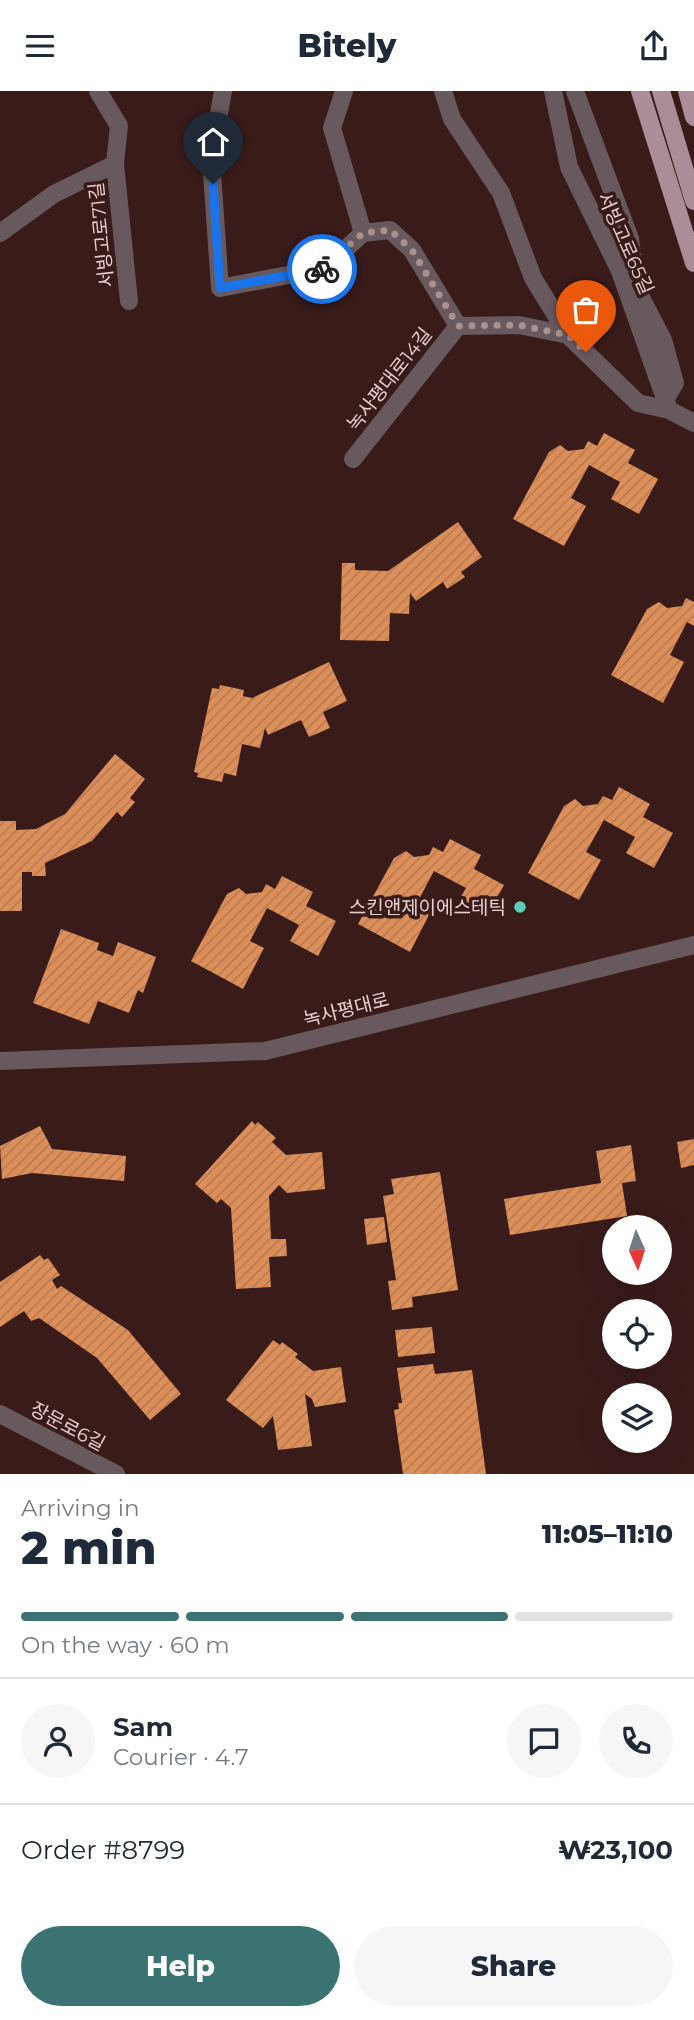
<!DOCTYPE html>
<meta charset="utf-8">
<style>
:root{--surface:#fff;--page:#f6f6f7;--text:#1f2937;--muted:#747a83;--line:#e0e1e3;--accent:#3a7372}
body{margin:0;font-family:Montserrat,"Noto Sans KR",sans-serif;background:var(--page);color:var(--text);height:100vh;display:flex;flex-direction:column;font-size:26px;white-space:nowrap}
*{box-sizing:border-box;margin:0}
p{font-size:23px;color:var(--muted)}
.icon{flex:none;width:38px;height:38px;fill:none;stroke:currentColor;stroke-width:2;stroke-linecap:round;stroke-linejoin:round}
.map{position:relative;height:1383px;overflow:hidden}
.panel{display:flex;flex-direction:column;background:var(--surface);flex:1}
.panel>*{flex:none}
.needle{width:46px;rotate:177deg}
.buttons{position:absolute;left:602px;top:1124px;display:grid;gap:14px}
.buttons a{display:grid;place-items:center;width:70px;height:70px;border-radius:50%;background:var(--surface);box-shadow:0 7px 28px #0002;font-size:35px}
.pin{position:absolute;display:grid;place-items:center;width:60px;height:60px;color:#fff;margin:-72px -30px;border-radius:50% 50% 50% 0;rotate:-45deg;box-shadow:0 0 7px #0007}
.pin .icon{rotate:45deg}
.courier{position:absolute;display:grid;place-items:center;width:70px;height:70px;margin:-35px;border:5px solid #1a73e8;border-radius:50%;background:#fff;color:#222;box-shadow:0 2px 9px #0007}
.summary em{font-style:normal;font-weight:800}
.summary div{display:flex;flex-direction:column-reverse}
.summary{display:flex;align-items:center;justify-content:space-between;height:119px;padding:0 21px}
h1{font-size:46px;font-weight:800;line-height:52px}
.bar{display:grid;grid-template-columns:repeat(4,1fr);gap:10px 7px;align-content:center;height:84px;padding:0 21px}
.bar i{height:9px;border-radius:5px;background:var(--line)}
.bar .active{background:var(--accent)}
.bar p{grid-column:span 4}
.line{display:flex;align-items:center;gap:18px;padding:0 21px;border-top:2px solid var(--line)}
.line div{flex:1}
.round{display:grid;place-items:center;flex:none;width:74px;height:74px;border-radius:37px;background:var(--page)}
.button{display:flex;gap:14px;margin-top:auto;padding:14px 21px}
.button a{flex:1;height:80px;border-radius:42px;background:var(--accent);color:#fff;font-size:28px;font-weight:800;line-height:80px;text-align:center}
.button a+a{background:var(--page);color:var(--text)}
header{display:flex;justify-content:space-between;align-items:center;height:91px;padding:0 21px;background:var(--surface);font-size:32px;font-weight:800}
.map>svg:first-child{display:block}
.building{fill:url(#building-hatch)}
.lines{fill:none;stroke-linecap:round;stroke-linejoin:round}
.street{stroke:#68595f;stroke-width:18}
.primary{stroke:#ab8d9a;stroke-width:18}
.done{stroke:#a9918f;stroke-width:7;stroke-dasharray:0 12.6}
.route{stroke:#1a73e8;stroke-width:9}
.poi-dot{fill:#5bcebb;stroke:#391b1a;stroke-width:2.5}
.labels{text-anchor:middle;stroke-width:7;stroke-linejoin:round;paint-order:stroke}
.street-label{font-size:19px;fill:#e5d0ce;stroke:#391b1a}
.poi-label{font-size:19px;fill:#e5d0ce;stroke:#391b1a;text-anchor:end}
</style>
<header><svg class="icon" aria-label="menu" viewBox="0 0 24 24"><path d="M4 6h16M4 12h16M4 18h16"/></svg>Bitely<svg class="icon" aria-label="share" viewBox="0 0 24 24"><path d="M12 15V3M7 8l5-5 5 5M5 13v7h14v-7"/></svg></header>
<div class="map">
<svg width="694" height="1383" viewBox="0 0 694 1383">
<defs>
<pattern id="building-hatch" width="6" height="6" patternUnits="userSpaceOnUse" patternTransform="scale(1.75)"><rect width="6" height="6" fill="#dd8f59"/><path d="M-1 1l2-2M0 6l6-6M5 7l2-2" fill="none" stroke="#b77b52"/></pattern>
</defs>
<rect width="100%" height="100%" fill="#391b1a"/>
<path class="building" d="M604 342 635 359 628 372 658 388 639 423 611 408 620 391 589 374 571 407 586 415 564 455 513 428 549 361 560 354 568 360 584 358 588 350 597 355Z
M458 431 482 466 461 481 465 486 447 498 443 491 416 510 410 502 409 523 390 522 389 550 340 549 342 472H355V479L388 480Z
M686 507 694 511V535L687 531 670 564 684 571 663 612 611 584 647 518 659 511 667 517 682 515Z
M329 571 347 610 323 621 330 637 309 646 301 629 268 644 265 637 260 657 242 653 236 685 224 682 222 691 197 686 198 682 194 681 212 597 219 598 220 594 244 599 243 605 252 607Z
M115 663 145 688 130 707 135 711 122 726 117 721 92 750 45 772 46 785H32V781H22V820H0V730H16V739L36 738 65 723Z
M619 696 650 713 643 726 673 742 654 777 626 762 635 746 604 729 586 761 601 769 579 809 528 782 564 715 575 708 583 715 598 713 603 705 612 709Z
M450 748 481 764 474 778 504 794 485 828 457 813 466 797 434 780 417 812 431 820 410 861 358 833 394 767 406 760 414 766 429 764 433 756 443 761Z
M282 785 313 801 306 815 336 830 318 865 290 850 299 834 267 817 250 850 264 857 243 898 191 870 227 803 239 797 246 803 262 801 266 793 275 798Z
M61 838 99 852 97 859 113 865 118 851 156 866 143 902 138 899 129 922 98 910 89 933 33 912Z
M252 1030 255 1034 258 1031 276 1047 272 1051 286 1064 322 1061 325 1098 287 1102 279 1094 269 1105 271 1148H286L287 1165 269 1166 271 1196 236 1198 231 1117 221 1108 217 1112 195 1093Z
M40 1035 52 1058 126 1065 124 1090 32 1082 2 1088 0 1055Z
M694 1048V1074L681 1077 677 1051Z
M631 1054 636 1090 622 1092 627 1125 510 1144 504 1108 601 1092 596 1060Z
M440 1081 458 1199 412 1206 413 1216 392 1219 388 1190 396 1189 383 1105 394 1103 391 1088Z
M384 1126 387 1151 367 1154 364 1128Z
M40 1164 44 1169 48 1167 60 1184 52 1189 57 1198 61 1195 128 1239 181 1303 150 1329 97 1267 39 1227 31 1230 24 1220 0 1236V1191Z
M432 1236 435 1262 398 1266 395 1239Z
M273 1249 280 1254 282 1251 298 1263 295 1266 313 1280 341 1276 346 1311 315 1316 312 1308 305 1303 312 1355 278 1359 273 1325 263 1337 226 1309Z
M433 1273 435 1283 472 1279 486 1383H403L394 1319 399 1318 398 1312H402L397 1277Z"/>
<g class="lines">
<path class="street" d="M223 0 211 67 220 197 325 177 363 142 390 139 412 159 458 235
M344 0 332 37 363 142
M443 0 452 28 501 102 533 187 568 244
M553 0 569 76 620 180 669 319
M575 0 630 148 637 199 663 249 675 292 665 309
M115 73 129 210
M0 142 54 103 115 73 119 35 98 0
M353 368 458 235 519 234 568 244 638 312 669 319 694 332
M0 970 265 960 694 854
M0 1323 116 1383"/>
<path class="primary" d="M640 0 694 172
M661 0 694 110
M687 0 694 26"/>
</g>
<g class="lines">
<path class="done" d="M322 178 363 142 390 139 412 159 458 235 519 234 568 244 586 261"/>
<path class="route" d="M213 93 220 197 322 178"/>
</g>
<circle class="poi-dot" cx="520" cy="816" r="7"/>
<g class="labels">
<g class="street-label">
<text transform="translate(101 144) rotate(-96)" y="7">서빙고로71길</text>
<text transform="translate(626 152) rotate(66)" y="7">서빙고로65길</text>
<text transform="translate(389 288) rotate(-52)" y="7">녹사평대로14길</text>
<text transform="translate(346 918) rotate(-14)" y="7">녹사평대로</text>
<text transform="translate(68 1335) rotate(28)" y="7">장문로6길</text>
</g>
<g class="poi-label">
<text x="506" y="823">스킨앤제이에스테틱</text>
</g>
</g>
</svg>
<div class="buttons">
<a><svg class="needle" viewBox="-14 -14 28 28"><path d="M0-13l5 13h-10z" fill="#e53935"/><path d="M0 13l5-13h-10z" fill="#747a83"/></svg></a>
<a><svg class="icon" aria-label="locate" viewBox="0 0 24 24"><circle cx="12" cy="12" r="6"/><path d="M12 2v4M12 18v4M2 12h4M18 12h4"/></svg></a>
<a><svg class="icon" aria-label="layers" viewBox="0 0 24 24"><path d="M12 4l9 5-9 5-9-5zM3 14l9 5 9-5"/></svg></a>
</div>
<div class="pin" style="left:586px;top:261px;background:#ea580c"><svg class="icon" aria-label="bag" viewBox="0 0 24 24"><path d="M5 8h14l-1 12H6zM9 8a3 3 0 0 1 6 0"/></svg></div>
<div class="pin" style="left:213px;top:93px;background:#1f2937"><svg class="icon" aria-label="home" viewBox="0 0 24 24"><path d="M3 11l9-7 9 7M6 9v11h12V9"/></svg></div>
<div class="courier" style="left:322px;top:178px"><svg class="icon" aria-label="bike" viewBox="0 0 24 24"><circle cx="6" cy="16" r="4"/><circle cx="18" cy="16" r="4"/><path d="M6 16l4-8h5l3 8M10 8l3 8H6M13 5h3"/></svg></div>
</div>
<section class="panel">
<div class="summary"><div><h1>2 min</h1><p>Arriving in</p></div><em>11:05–11:10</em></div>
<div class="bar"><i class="active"></i><i class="active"></i><i class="active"></i><i></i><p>On the way · 60 m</p></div>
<div class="line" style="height:126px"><a class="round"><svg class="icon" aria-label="person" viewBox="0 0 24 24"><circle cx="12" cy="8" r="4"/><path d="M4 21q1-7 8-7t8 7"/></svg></a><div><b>Sam</b><p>Courier · 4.7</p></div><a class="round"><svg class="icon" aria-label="chat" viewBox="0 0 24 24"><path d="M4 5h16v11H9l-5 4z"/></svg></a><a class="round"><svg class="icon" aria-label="phone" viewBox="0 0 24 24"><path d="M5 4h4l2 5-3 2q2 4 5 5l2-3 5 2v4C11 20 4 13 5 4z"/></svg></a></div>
<div class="line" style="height:91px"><div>Order #8799</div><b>₩23,100</b></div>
<div class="button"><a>Help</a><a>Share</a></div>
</section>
